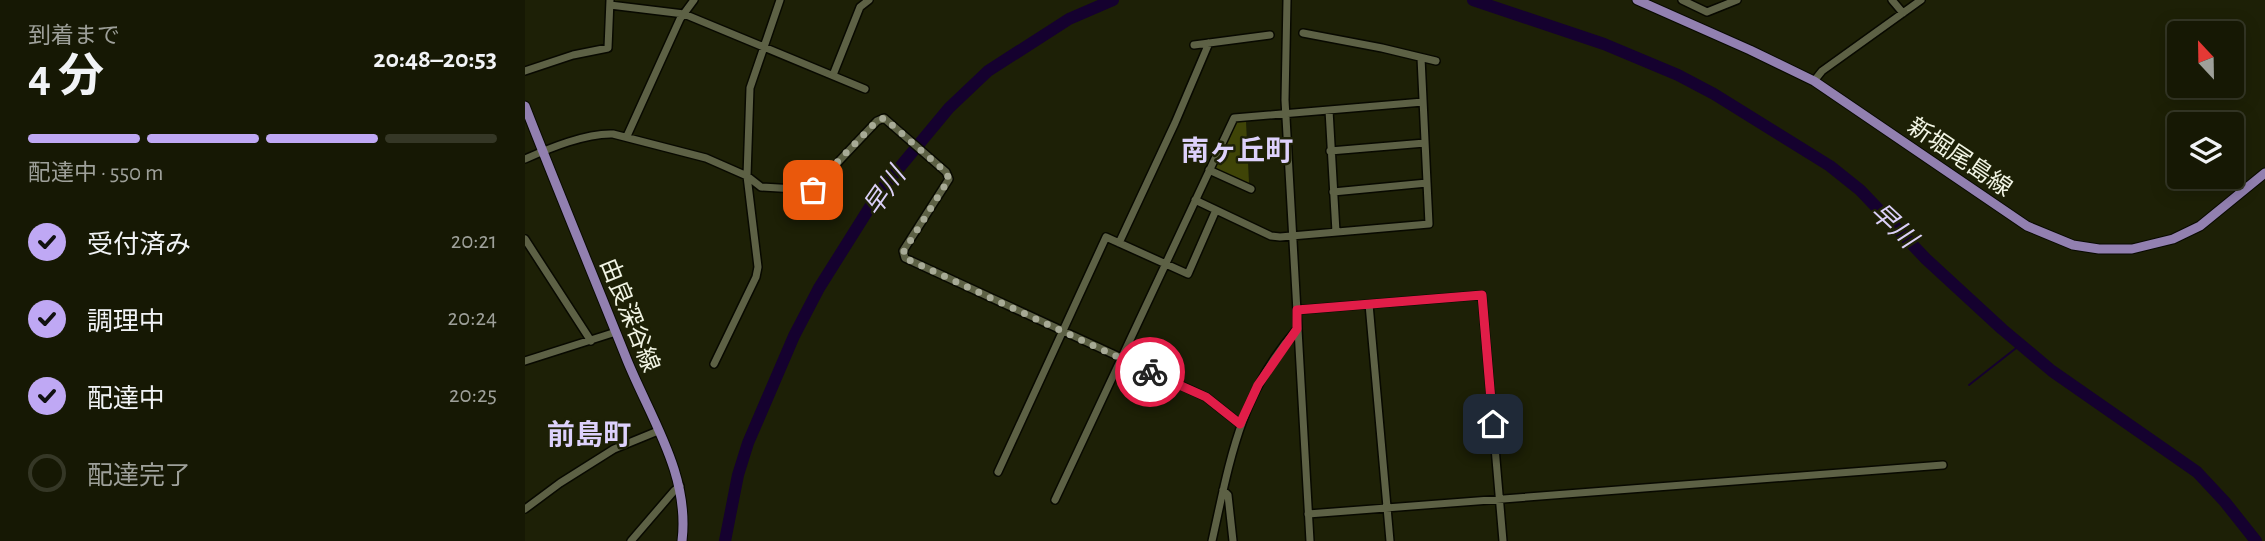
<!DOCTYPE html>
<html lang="ja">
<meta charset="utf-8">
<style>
:root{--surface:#161804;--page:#232513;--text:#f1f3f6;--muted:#9ea09a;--line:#353726;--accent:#bfa8f4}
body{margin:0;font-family:"Alegreya Sans","Noto Sans JP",sans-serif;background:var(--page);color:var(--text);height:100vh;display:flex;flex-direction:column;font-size:26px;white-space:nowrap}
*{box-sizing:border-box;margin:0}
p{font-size:23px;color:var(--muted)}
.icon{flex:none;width:38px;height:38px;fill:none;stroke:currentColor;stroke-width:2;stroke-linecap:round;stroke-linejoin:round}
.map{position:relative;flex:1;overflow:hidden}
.panel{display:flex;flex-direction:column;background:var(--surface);width:525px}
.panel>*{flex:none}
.needle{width:46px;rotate:338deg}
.tools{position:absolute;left:1642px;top:21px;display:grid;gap:14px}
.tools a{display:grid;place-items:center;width:77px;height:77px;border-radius:7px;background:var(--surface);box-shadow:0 4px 18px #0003,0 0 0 2px var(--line);font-size:35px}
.pin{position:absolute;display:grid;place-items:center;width:60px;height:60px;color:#fff;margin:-30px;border-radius:14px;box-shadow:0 4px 10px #0006}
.courier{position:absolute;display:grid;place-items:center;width:70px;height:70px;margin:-35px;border:5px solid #e11d48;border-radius:50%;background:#fff;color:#222;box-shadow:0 2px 9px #0007}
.overview em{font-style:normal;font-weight:700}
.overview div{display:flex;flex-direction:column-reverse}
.overview{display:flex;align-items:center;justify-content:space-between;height:119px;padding:0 28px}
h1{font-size:46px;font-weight:700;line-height:52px}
.bar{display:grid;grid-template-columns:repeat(4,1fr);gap:10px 7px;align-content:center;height:84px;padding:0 28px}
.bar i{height:9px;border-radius:5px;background:var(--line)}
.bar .selected{background:var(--accent)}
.bar p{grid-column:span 4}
ol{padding:0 28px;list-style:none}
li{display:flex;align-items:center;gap:21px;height:77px}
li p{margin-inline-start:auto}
li .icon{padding:7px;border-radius:50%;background:var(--accent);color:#111;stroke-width:4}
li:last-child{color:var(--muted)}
li i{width:38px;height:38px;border:4px solid var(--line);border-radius:50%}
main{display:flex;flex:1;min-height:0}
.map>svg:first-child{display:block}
.green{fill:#3f4407}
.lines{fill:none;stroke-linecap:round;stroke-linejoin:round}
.stream{stroke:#15012f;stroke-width:2}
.river{stroke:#15012f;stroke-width:12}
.minor-casing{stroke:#080900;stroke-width:10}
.major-casing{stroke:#080900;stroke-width:11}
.minor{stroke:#5d6145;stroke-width:7}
.major{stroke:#9280b0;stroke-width:9}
.done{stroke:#a7aa96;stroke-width:7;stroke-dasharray:0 12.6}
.route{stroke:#e11d48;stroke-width:9}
.labels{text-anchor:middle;stroke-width:5;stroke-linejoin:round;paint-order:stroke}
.street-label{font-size:24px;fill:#f1f4e4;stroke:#1d2006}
.water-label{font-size:26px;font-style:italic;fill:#dbd0f8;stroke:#1d2006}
.quarter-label{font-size:28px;font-weight:bold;fill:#ddd1fc;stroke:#1d2006}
</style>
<main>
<section class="panel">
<div class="overview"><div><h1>4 分</h1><p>到着まで</p></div><em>20:48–20:53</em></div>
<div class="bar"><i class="selected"></i><i class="selected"></i><i class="selected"></i><i></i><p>配達中 · 550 m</p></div>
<ol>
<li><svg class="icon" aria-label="check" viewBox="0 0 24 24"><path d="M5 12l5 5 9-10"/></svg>受付済み<p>20:21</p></li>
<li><svg class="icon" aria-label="check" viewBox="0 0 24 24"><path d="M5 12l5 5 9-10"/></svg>調理中<p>20:24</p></li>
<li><svg class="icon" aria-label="check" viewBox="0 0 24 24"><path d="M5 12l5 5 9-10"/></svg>配達中<p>20:25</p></li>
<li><i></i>配達完了</li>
</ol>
</section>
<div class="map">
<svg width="1740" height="541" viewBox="0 0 1740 541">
<rect width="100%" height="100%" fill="#1d2006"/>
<path class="green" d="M718 120 721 122 724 183 721 185 689 168 709 124 712 121Z"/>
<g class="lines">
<path class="stream" d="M1444 385 1495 345"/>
<path class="river" d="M948 0 1079 44 1153 75 1189 94 1305 166 1335 190 1401 259 1477 329 1527 371 1672 472 1700 502 1731 541
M200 541 213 475 223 443 269 336 294 288 355 191 424 108 463 71 544 19 588 0"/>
<defs>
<path id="minor" d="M762 0 760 100 785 541
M1157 0 1182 12 1212 0
M1367 0 1378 13
M85 5 159 14 340 89
M778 33 857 48 911 61
M669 45 745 35
M0 71 48 55 83 48 85 0
M308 75 335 7 344 0
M1289 81 1297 71 1396 0
M804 110 811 232
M102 136 155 19 169 0
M805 151 900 143
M0 159C25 148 61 133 88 134L181 158 222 176 236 187 288 190 291 189 315 160 352 121 359 118 421 172 424 179 378 251 380 258 681 397 715 424
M684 170 726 189
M808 192 902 183
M670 200 746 236 755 237 904 224 896 58
M0 239 66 341
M594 243 650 123 684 43
M844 304 865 541
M772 310 957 295 978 541
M0 361 91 332
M189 364 231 277 233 267 222 176 225 88 255 0
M473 472 581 237 663 274 691 210
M698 490 703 495 708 541
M530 500 709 118 898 102
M0 509 35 483 89 449 133 431
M783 514 1418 465
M106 541 149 491 155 486
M687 541C705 460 715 394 772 329"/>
<path id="major" d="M1112 0 1225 50 1289 81 1502 226 1548 245 1574 249H1607L1648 239 1675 226 1740 173
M0 106C33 191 68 275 102 360 126 419 165 475 157 541"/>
</defs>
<use href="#minor" class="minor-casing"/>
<use href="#major" class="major-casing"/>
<use href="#minor" class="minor"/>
<use href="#major" class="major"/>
</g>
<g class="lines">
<path class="done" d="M288 190 291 189 314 160 352 121 359 118 421 172 424 179 379 251 380 258 625 372"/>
<path class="route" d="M625 372 681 397 715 424 733 385 772 329V310L957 295 968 424"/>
</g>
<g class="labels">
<g class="street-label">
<text transform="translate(1435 157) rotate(34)" y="8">新堀尾島線</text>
<text transform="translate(105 315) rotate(68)" y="8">由良深谷線</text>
</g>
<g class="water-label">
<text transform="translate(359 191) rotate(-55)" y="9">早川</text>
<text transform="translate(1369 225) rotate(43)" y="9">早川</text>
</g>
<g class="quarter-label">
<text x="712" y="160">南ヶ丘町</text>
<text x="64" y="444">前島町</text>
</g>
</g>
</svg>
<div class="tools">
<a><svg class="needle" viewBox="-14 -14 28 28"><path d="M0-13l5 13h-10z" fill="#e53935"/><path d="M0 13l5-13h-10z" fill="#9ea09a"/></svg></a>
<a><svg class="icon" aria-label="layers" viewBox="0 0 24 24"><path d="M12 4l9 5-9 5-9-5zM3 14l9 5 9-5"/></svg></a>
</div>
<div class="pin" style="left:288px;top:190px;background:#ea580c"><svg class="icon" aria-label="bag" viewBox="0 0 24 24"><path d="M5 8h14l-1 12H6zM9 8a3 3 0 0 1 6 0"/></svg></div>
<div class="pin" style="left:968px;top:424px;background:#1f2937"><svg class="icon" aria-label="home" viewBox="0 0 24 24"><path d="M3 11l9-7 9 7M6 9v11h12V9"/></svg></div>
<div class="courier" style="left:625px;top:372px"><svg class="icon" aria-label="bike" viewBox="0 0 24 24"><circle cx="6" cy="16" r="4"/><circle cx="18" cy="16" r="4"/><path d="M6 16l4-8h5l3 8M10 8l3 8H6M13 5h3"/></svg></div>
</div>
</main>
